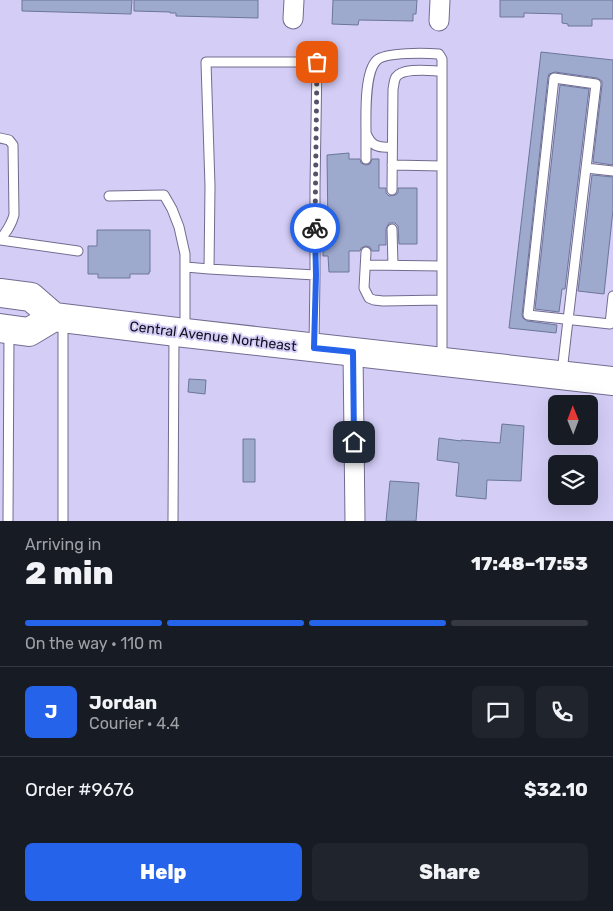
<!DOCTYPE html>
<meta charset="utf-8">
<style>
:root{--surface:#171b24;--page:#20242c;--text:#f1f3f6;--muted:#9ea1a6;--line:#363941;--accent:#2563eb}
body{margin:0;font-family:Rubik,sans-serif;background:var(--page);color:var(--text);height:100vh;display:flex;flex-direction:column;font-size:19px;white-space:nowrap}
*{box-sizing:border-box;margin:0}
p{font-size:16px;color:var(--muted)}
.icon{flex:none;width:28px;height:28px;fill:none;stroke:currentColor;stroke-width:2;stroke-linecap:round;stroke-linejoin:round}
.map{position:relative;height:521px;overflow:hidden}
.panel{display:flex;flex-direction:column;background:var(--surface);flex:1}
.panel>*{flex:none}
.needle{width:32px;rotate:359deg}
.tools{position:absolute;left:548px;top:395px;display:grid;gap:10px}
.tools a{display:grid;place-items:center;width:50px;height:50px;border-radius:8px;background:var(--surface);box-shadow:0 5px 20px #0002;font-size:25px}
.pin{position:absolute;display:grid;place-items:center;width:42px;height:42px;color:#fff;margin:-21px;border-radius:10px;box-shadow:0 2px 8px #0006}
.courier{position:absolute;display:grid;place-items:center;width:50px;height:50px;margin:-25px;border:4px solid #2563eb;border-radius:50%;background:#fff;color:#222;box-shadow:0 1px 6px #0007}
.summary em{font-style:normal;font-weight:800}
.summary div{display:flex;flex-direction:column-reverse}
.summary{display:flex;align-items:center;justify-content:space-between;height:85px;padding:0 25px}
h1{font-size:32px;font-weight:800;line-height:38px}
.bar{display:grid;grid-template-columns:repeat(4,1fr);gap:8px 5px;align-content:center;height:60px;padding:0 25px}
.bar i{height:6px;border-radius:4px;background:var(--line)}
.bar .current{background:var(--accent)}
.bar p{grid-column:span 4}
.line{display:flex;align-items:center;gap:12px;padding:0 25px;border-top:1px solid var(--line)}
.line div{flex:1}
.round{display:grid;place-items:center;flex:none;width:52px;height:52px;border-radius:8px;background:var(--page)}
.cta{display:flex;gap:10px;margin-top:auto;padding:10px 25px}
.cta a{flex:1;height:58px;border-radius:8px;background:var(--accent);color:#fff;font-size:20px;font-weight:800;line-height:58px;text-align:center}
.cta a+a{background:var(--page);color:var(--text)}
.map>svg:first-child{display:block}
.building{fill:#9ea9ce;stroke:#6c7699}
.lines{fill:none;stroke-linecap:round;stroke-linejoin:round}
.lane-casing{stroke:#716c8f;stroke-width:11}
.street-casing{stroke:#716c8f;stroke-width:21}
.primary-casing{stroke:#716c8f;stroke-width:30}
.lane{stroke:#fff;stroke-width:9}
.street{stroke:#fff;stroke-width:19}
.primary{stroke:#fff;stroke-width:28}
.done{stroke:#555269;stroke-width:5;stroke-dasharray:0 9}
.route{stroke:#2563eb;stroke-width:6}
.labels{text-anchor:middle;stroke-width:4;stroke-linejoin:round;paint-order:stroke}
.street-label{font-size:14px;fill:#110f1d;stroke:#d4cef7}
</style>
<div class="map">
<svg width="613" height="521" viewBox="0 0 613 521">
<rect width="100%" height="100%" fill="#d4cef7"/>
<path class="building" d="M22 0H132L131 14 22 11Z
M134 0H258V18L176 16V13H170V12L134 11Z
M333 0H417L416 14H413V21L359 20 358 25 332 24Z
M500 0H613V19H592V26H568V24L562 23V14L524 13V17H500Z
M541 52 613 60V165L593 162 602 85V81L597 78 555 72 549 74 548 77 522 315 523 318 527 321 557 325 556 333 509 328Z
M560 85 589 89 565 289H562L559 312 535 309Z
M349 153V159H360L361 163 366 165 370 164 372 159H379V188H386V193L389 196 395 195 398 193V188H417V244H399L398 226 395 223H389L386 229V245H379V251H372L370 247 366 246 361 248 360 251H349V272H329L328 256H323V230H328L327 155Z
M592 175 613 177V210L604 294 578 291Z
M97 230H150V272H149V274H130V278H98V274H88V246H97Z
M189 379 206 380 205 394 188 392Z
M502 424 524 426 521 481 487 480 486 499 456 496 459 463 437 460 439 438 461 441V440L500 443Z
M243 439H255V482H243Z
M390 481 419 483 416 521H386Z"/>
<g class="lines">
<defs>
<path id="lane" d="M366 133V159
M0 138 9 140 13 145 14 215C11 226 6 232 0 240
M391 147C378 148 371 146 366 133 366 116 364 72 377 60 386 52 426 53 439 54L442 59V359
M392 165 442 166
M586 168 613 171
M392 190 393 89C394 85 394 80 396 77 403 67 431 71 442 71
M109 196 164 195 172 209 179 227 185 254V331
M392 229 393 265
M0 240 78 251
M366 252 364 288 369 298 374 300 383 301 442 300
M366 265 442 266
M186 267 209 269
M314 345 315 275 209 269 210 186 206 62H317L315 187V275
M562 372 568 320 596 84 554 78 528 315 610 324 613 296
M8 521 9 332
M63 521V321
M173 521 174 334"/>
<path id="street" d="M293 19 294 0
M439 21 440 0
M353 352 355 521"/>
<path id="primary" d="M0 293 31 297 54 317 185 333 613 381
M0 328 29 332 54 317"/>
</defs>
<use href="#lane" class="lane-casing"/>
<use href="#street" class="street-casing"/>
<use href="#primary" class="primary-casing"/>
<use href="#lane" class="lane"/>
<use href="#street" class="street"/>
<use href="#primary" class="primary"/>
</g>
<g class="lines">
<path class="done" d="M315 228 317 62"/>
<path class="route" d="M315 228 316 275 314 348 353 352 354 442"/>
</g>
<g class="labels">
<g class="street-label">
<text transform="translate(213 336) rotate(7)" y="5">Central Avenue Northeast</text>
</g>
</g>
</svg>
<div class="tools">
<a><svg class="needle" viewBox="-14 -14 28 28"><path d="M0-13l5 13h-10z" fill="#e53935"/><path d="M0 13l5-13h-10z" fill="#9ea1a6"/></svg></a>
<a><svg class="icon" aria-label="layers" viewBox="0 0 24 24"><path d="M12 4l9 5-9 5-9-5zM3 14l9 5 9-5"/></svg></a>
</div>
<div class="pin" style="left:317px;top:62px;background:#ea580c"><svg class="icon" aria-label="bag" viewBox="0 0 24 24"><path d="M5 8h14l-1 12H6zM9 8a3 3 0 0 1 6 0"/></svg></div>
<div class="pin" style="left:354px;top:442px;background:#1f2937"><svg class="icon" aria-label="home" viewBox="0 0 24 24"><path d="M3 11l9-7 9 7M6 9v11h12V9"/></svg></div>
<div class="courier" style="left:315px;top:228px"><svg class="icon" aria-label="bike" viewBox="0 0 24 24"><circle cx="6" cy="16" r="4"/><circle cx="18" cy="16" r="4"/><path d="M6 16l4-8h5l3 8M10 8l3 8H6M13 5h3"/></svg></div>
</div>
<section class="panel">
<div class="summary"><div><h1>2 min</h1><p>Arriving in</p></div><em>17:48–17:53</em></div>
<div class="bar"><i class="current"></i><i class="current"></i><i class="current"></i><i></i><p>On the way · 110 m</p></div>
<div class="line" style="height:90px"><b class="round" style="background:var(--accent);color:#fff">J</b><div><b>Jordan</b><p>Courier · 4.4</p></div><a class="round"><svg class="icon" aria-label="chat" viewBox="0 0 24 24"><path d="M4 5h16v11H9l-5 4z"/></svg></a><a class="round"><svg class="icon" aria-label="phone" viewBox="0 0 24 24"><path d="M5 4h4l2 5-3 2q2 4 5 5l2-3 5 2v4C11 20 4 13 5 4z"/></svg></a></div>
<div class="line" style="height:65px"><div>Order #9676</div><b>$32.10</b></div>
<div class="cta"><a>Help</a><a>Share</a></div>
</section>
